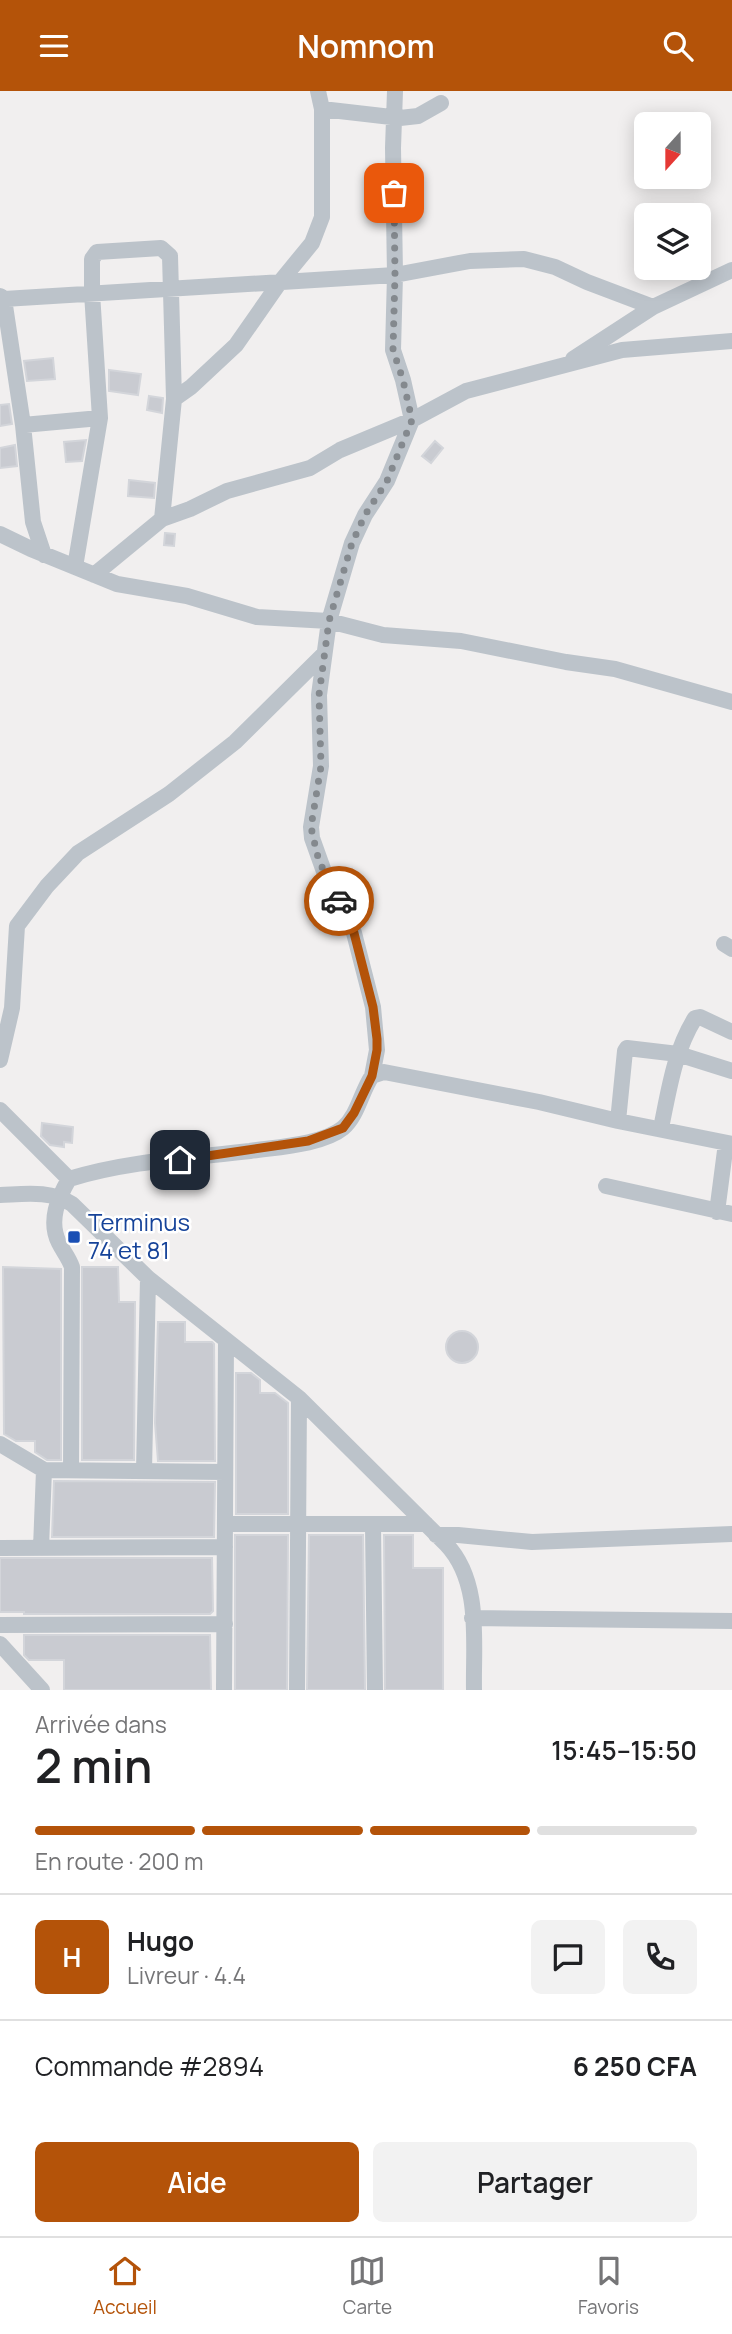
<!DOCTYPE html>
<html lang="fr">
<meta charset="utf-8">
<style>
:root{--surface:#fff;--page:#f2f2f2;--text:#202124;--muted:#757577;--line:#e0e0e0;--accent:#b45309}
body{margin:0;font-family:Manrope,sans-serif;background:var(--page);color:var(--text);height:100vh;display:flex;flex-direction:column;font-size:26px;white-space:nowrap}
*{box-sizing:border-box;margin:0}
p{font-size:23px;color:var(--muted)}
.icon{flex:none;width:38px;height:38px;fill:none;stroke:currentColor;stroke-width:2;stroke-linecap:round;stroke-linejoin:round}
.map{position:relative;height:1599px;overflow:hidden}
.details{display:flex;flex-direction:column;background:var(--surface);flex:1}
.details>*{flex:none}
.needle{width:46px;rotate:201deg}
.controls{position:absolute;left:634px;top:21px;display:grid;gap:14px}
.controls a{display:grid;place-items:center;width:77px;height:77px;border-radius:10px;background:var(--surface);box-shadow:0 4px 18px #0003;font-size:35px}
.pin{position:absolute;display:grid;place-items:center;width:60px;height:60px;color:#fff;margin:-30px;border-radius:14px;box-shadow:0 4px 10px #0006}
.courier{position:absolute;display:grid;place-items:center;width:70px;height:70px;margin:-35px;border:5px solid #b45309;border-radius:50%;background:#fff;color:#222;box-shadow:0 2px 9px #0007}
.headline em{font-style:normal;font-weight:600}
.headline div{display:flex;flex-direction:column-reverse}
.headline{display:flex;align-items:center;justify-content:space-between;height:119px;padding:0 35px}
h1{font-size:46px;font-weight:600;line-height:52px}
.bar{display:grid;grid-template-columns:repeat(4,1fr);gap:10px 7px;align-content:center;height:84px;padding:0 35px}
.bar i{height:9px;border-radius:5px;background:var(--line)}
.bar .active{background:var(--accent)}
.bar p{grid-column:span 4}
.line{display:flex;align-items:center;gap:18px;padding:0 35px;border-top:2px solid var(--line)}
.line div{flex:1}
.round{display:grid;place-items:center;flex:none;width:74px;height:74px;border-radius:10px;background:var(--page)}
.primary-button{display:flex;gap:14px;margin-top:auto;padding:14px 35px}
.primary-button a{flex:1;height:80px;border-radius:10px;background:var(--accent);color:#fff;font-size:28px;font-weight:600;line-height:80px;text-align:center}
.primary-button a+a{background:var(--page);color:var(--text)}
header{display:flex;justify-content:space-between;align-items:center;height:91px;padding:0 35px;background:var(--accent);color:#fff;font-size:32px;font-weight:600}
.dock{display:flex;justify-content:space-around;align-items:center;height:98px;border-top:2px solid var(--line);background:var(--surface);font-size:19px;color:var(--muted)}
.dock a{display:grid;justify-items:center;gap:4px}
.dock .active{color:var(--accent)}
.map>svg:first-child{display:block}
.building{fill:#c9cbd1;stroke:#d3d5da;stroke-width:2}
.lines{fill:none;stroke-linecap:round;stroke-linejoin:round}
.minor{stroke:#bcc3ca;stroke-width:16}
.done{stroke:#84898e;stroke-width:7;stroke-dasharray:0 12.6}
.route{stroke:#b45309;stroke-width:9}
.transit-dot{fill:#1a4fb4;stroke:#fff;stroke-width:2.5}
.labels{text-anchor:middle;stroke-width:5;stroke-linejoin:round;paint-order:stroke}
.transit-label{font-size:24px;fill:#164399;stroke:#fff;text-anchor:start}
</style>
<header><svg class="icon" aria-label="menu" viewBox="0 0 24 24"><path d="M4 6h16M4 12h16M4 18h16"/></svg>Nomnom<svg class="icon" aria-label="search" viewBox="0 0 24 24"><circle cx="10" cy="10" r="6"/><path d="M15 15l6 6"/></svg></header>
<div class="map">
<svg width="732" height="1599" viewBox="0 0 732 1599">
<rect width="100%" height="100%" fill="#f1efef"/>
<path class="building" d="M53 267 55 288 27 290 24 270Z
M109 279 141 283 138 304 109 300Z
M149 305 163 307 162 322 147 319Z
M9 313 12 333 0 335V314Z
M86 349 82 370 66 371 64 351Z
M435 350 443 357 431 372 422 365Z
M15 354 17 375 0 377V357Z
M129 389 155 392 154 407 128 405Z
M165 442 175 443 174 455 164 454Z
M42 1032 73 1036 72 1052 64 1051V1056L50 1054 41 1045Z
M3 1176 61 1178V1369H47L35 1361V1350H16L4 1343Z
M82 1176H118L119 1211H135L134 1369H82Z
M158 1231H185V1251H212L214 1253 215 1370H158L155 1332Z
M446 1256a16 16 0 1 1 32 0a16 16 0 1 1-32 0Z
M236 1282H251L260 1289V1302H275L288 1312V1423H236Z
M54 1390 215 1391 214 1446H52Z
M235 1444H288L287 1599H235Z
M309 1444H363L365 1599H307Z
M384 1444H413V1477H443V1599H385Z
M0 1467H212L213 1520 210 1523H24V1521H0Z
M24 1544H210L211 1599H64V1569H29L24 1564Z"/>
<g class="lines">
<path class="minor" d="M318 0 322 18 400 27 418 25 441 12
M0 205 4 208 23 334 33 431 44 464
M4 208 395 184 470 170 524 168 555 176 587 191 653 216
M573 268 653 216 732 179
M174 308 191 296 236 254 280 191 312 152 322 126V18
M23 334 100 327
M0 443 31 458 117 493 187 505 257 526 329 530 383 544 461 550 566 571 615 578 732 611
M75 476 100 327 92 202V168L97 161 161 157 170 165 174 308 162 428
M94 484 162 428 190 418 227 400 310 377 340 359 412 329 466 300 622 259 732 250
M724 853 732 858
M0 969 12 917 17 835 47 795 78 762 169 703 235 651 323 564
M372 985 377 959 373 916 354 842 327 789 312 747 311 736 321 675 319 604 329 530 352 452 365 424 387 390 412 329 403 289 393 259 395 184 393 57 395 0
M0 1019 69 1088
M618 1030 625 960 627 957 678 963 732 980
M661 1037C669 999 674 961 695 927L700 926 732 941
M606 1095 732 1123
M0 1104C25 1103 50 1099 72 1113L148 1187 299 1307 446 1453C482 1491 473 1551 474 1599
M717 1121 726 1052
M0 1353 44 1379 225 1381
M71 1379 72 1176C69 1167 63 1160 59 1152 48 1130 58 1107 69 1088 127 1070 190 1067 250 1060 276 1056 322 1054 343 1037 358 1024 361 1001 372 985L384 981 539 1011 618 1030 732 1053
M144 1380 148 1187
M225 1433H426
M373 1434 375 1599
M436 1444H458L532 1451 732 1443
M0 1457 225 1456
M41 1457 44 1379
M472 1527 732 1530
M0 1534 225 1533
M0 1553 42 1599
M224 1599 226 1249
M297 1599 299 1307"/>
</g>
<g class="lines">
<path class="done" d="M339 810 327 789 317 763 311 736 321 675 319 604 329 530 352 452 365 424 387 390 412 329 403 289 393 259 395 184 394 102"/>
<path class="route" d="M180 1069 308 1050 343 1037 354 1022 372 985 377 959V948L373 916 354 842 339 810"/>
</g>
<rect class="transit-dot" x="67" y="1139" width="14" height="14" rx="3.5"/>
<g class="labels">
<g class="transit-label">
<text x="88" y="1140">Terminus<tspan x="88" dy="28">74 et 81</tspan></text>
</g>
</g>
</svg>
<div class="controls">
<a><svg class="needle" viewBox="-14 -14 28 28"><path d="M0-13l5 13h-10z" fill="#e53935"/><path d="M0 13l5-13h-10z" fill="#757577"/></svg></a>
<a><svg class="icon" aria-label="layers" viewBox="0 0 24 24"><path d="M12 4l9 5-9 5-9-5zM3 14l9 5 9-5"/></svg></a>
</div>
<div class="pin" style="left:394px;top:102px;background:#ea580c"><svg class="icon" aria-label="bag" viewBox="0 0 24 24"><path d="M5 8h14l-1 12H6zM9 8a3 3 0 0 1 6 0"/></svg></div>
<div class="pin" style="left:180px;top:1069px;background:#1f2937"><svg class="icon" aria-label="home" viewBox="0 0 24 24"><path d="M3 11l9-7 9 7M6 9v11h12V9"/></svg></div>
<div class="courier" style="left:339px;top:810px"><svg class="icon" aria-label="car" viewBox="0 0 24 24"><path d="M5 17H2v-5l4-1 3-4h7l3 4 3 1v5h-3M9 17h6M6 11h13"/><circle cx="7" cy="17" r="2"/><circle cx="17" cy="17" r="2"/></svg></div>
</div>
<section class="details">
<div class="headline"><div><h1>2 min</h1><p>Arrivée dans</p></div><em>15:45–15:50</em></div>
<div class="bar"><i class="active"></i><i class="active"></i><i class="active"></i><i></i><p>En route · 200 m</p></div>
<div class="line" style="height:126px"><b class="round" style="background:var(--accent);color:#fff">H</b><div><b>Hugo</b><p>Livreur · 4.4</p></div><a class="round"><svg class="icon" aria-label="chat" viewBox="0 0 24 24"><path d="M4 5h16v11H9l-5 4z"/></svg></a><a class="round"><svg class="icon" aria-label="phone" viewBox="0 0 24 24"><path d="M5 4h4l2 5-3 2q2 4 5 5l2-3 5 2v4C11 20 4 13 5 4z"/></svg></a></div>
<div class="line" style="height:91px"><div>Commande #2894</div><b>6 250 CFA</b></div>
<div class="primary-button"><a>Aide</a><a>Partager</a></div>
</section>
<nav class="dock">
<a class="active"><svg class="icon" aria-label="home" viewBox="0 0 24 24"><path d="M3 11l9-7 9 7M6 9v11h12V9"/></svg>Accueil</a>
<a><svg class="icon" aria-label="map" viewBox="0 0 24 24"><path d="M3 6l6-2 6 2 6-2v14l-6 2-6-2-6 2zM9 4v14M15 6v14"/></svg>Carte</a>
<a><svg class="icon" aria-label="saved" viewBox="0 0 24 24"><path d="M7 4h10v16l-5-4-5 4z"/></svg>Favoris</a>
</nav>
